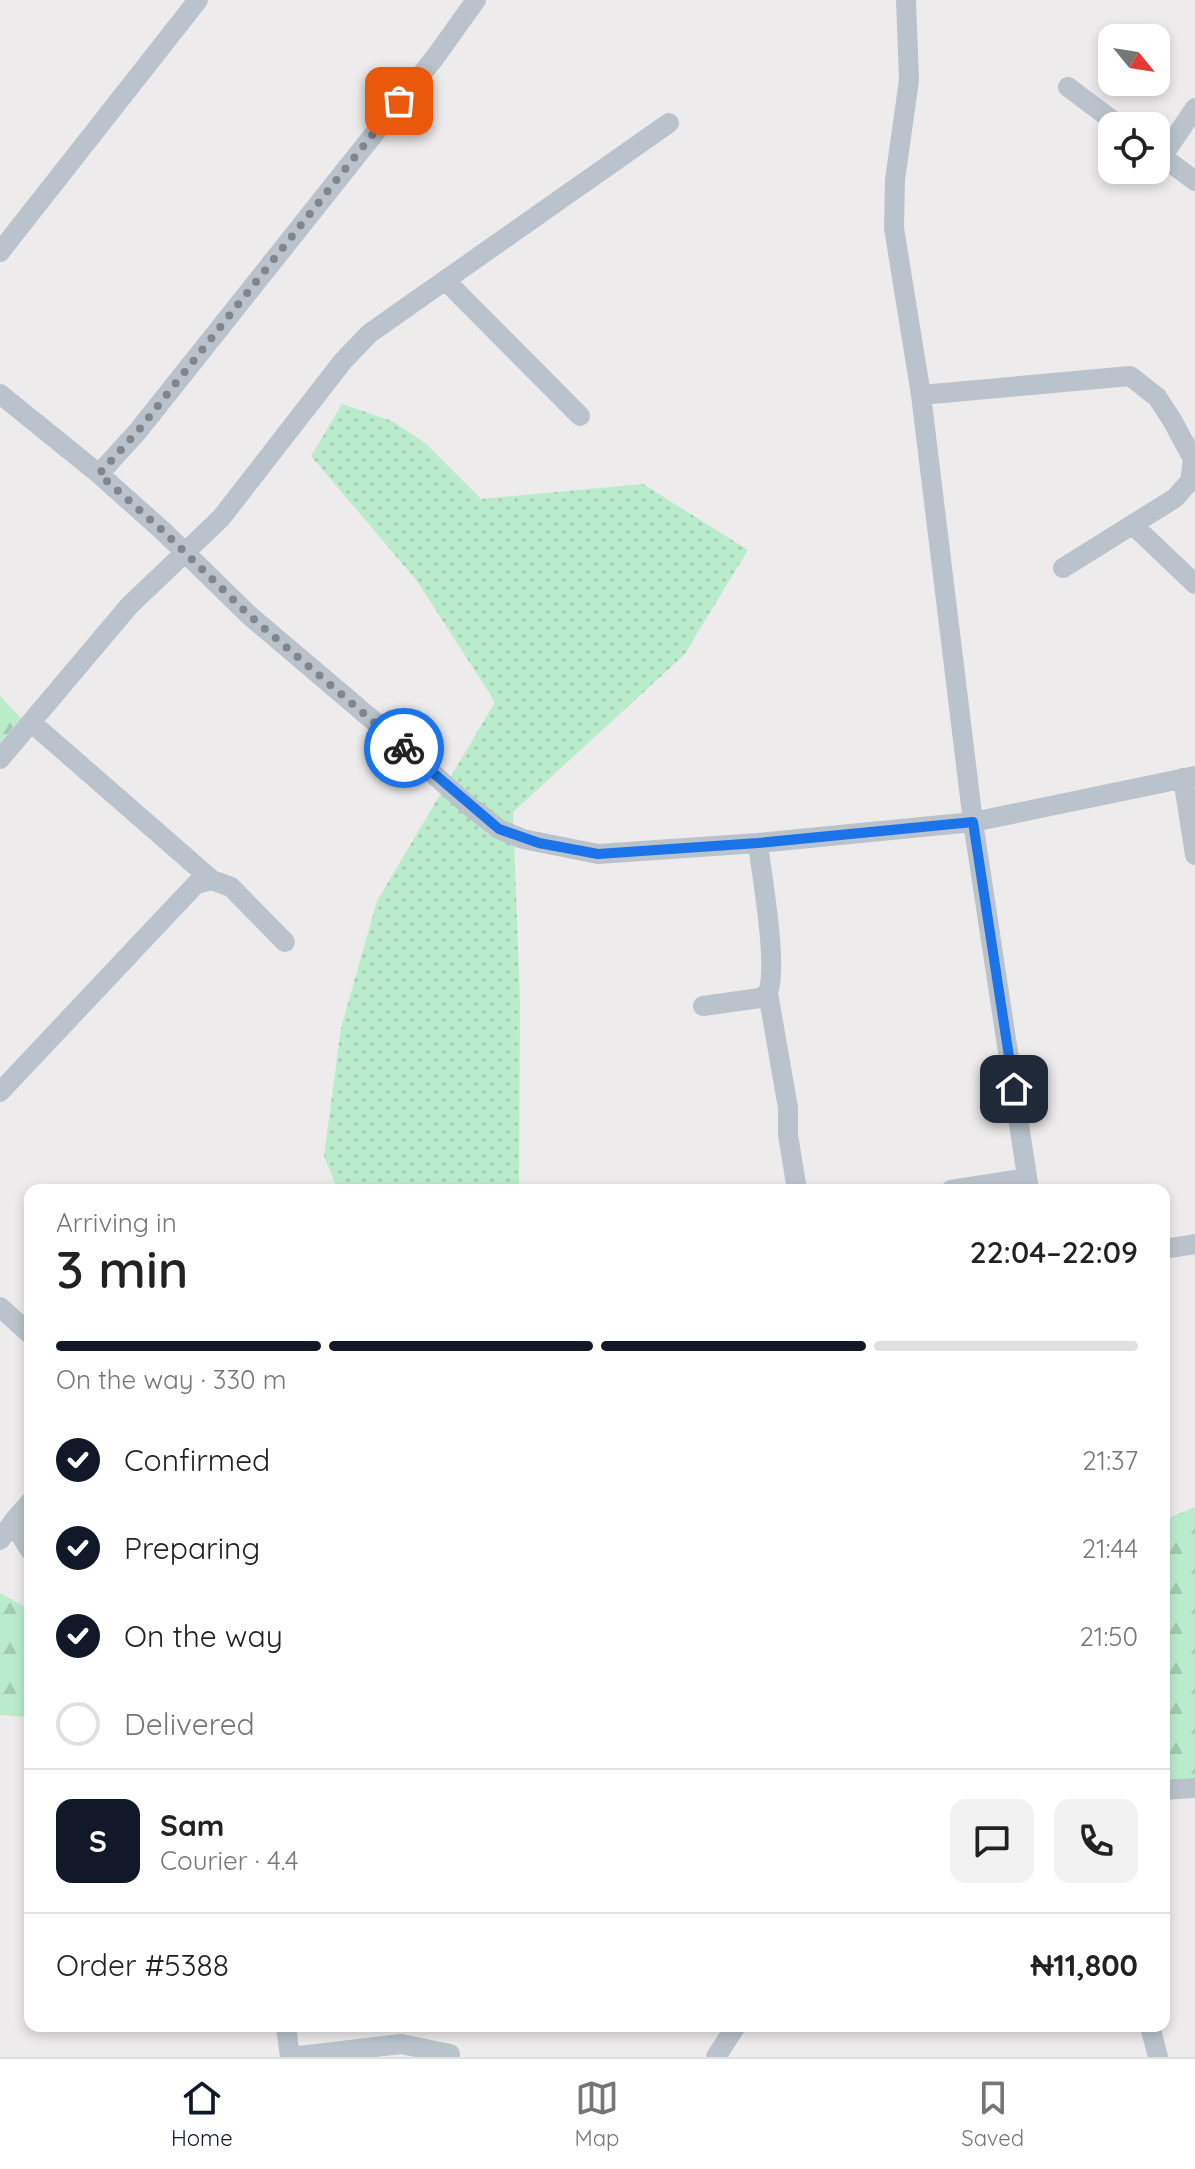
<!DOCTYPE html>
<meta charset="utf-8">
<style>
:root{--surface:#fff;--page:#f2f2f2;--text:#222;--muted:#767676;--line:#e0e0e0;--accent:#111827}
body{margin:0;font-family:Quicksand,sans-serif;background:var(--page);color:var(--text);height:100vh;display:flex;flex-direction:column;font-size:30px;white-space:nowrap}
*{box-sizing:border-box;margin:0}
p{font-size:26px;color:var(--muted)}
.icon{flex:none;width:44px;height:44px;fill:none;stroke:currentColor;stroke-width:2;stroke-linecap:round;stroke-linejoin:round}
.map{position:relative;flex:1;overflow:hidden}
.side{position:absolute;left:24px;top:1184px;width:1146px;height:848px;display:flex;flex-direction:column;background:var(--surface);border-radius:16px;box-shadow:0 4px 12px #0003}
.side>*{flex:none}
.needle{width:52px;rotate:120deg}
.fabs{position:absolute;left:1098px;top:24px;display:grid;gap:16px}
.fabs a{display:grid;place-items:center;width:72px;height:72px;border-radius:16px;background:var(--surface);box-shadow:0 4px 12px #0003;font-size:40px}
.pin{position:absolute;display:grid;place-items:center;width:68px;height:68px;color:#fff;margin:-34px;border-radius:16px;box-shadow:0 4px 12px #0006}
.courier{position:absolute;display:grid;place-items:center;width:80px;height:80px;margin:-40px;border:6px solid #1a73e8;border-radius:50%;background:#fff;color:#222;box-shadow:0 2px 10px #0007}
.overview em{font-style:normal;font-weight:600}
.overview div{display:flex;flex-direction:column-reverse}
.overview{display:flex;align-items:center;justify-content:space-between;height:136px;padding:0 32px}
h1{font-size:52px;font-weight:600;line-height:60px}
.bar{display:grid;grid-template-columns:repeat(4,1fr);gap:12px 8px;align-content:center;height:96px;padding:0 32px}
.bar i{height:10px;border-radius:6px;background:var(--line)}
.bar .active{background:var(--accent)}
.bar p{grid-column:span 4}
.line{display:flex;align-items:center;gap:20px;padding:0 32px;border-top:2px solid var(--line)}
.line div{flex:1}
.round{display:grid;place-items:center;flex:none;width:84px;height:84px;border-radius:16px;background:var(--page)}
ol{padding:0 32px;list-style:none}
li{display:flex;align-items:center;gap:24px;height:88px}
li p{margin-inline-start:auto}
li .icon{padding:8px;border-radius:50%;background:var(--accent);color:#fff;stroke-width:4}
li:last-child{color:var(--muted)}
li i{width:44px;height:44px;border:4px solid var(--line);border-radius:50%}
.tab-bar{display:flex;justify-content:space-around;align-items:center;height:112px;border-top:2px solid var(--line);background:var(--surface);font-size:22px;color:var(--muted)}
.tab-bar a{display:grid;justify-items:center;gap:4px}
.tab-bar .active{color:var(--accent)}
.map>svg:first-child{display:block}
.grass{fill:url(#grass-dots)}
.forest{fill:url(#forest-firs)}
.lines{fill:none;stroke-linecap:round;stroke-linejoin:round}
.minor{stroke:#bac3cb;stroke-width:20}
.done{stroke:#80868c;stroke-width:8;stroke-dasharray:0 14.4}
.route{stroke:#1a73e8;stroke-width:10}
</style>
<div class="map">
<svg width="1195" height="2057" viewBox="0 0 1195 2057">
<defs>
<pattern id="grass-dots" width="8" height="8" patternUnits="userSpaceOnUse" patternTransform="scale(2)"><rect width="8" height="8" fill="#baeccc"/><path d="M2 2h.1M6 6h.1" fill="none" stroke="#a1ccb1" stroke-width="1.8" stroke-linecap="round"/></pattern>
<pattern id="forest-firs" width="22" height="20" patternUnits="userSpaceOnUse" patternTransform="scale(2)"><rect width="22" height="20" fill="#baeccc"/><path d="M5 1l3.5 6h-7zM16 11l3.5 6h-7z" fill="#a1ccb1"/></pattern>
</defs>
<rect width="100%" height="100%" fill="#eeebec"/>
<path class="grass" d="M342 404 392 421 425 443 481 499 643 484 748 550 684 655 513 812 520 1002 519 1190H338L324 1156 341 1028 377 901 495 702 417 581 311 456Z"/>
<path class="forest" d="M0 696 21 718 0 743Z
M1195 1507V1778L1164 1783V1520Z
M0 1593 30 1610V1717L0 1715Z"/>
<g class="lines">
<path class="minor" d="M906 0 909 80 895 180 894 228 921 395 973 822 1029 1190
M1068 87 1120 126
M1156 152 1195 181
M1162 157 1195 108
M0 252 198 0
M445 280 580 416
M0 394 99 474 163 531 250 616 382 728 468 805 499 829 523 839 598 854 758 843 973 822 1195 776
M921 395 1130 376 1157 397 1172 420 1193 459 1190 481 1175 498 1063 568
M99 474 138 431 436 56 476 0
M1133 525 1195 584
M32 723 212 880
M0 759 129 606 221 518 343 361 370 333 669 123
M1183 778 1195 855
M768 993 788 1108V1135L797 1190
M703 1006 760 998 768 993C778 963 762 879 758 843
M0 1092 196 884 212 880 231 887 285 942
M951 1190 1027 1178
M1164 1249 1195 1244
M0 1307 30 1334
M30 1502 15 1519 19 1533 30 1550
M0 1540 15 1519
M1164 1790 1195 1788
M286 2026 290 2057
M1150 2026 1158 2057
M291 2057 401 2044 450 2054
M716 2057 736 2026"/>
</g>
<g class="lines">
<path class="done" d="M399 101 138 431 99 474 163 531 250 616 404 748"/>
<path class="route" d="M404 748 499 829 539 843 598 854 758 843 973 822 1014 1089"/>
</g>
</svg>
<div class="fabs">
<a><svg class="needle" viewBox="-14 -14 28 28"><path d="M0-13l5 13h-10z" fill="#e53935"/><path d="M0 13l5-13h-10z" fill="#767676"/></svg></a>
<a><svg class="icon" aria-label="locate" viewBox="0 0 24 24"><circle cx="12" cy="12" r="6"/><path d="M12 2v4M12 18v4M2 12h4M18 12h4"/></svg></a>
</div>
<div class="pin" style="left:399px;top:101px;background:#ea580c"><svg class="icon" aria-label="bag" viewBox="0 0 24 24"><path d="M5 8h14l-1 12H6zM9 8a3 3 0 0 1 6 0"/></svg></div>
<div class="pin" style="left:1014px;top:1089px;background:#1f2937"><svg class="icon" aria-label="home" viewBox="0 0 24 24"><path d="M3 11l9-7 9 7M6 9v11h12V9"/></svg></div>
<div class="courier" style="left:404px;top:748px"><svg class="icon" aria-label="bike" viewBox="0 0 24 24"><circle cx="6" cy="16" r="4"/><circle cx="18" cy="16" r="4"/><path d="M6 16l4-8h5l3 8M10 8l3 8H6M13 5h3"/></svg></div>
<section class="side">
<div class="overview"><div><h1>3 min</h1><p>Arriving in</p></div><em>22:04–22:09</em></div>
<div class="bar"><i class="active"></i><i class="active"></i><i class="active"></i><i></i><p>On the way · 330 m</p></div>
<ol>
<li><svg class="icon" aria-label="check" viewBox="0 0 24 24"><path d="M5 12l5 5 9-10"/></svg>Confirmed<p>21:37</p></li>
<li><svg class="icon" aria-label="check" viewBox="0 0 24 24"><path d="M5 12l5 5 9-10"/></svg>Preparing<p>21:44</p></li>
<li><svg class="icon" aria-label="check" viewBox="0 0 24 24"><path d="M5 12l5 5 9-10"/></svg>On the way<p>21:50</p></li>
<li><i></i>Delivered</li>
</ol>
<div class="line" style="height:144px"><b class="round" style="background:var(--accent);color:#fff">S</b><div><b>Sam</b><p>Courier · 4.4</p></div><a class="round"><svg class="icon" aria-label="chat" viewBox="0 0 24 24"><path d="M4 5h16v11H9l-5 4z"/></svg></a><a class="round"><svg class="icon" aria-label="phone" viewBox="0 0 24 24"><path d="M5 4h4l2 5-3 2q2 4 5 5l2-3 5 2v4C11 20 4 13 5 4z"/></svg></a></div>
<div class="line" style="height:104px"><div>Order #5388</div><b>₦11,800</b></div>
</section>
</div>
<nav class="tab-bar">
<a class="active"><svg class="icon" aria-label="home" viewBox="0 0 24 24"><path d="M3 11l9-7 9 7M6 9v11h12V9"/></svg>Home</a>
<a><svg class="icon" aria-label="map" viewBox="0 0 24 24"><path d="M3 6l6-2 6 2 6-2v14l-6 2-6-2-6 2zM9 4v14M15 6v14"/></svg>Map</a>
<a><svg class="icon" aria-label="saved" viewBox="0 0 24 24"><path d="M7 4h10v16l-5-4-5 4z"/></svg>Saved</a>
</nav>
